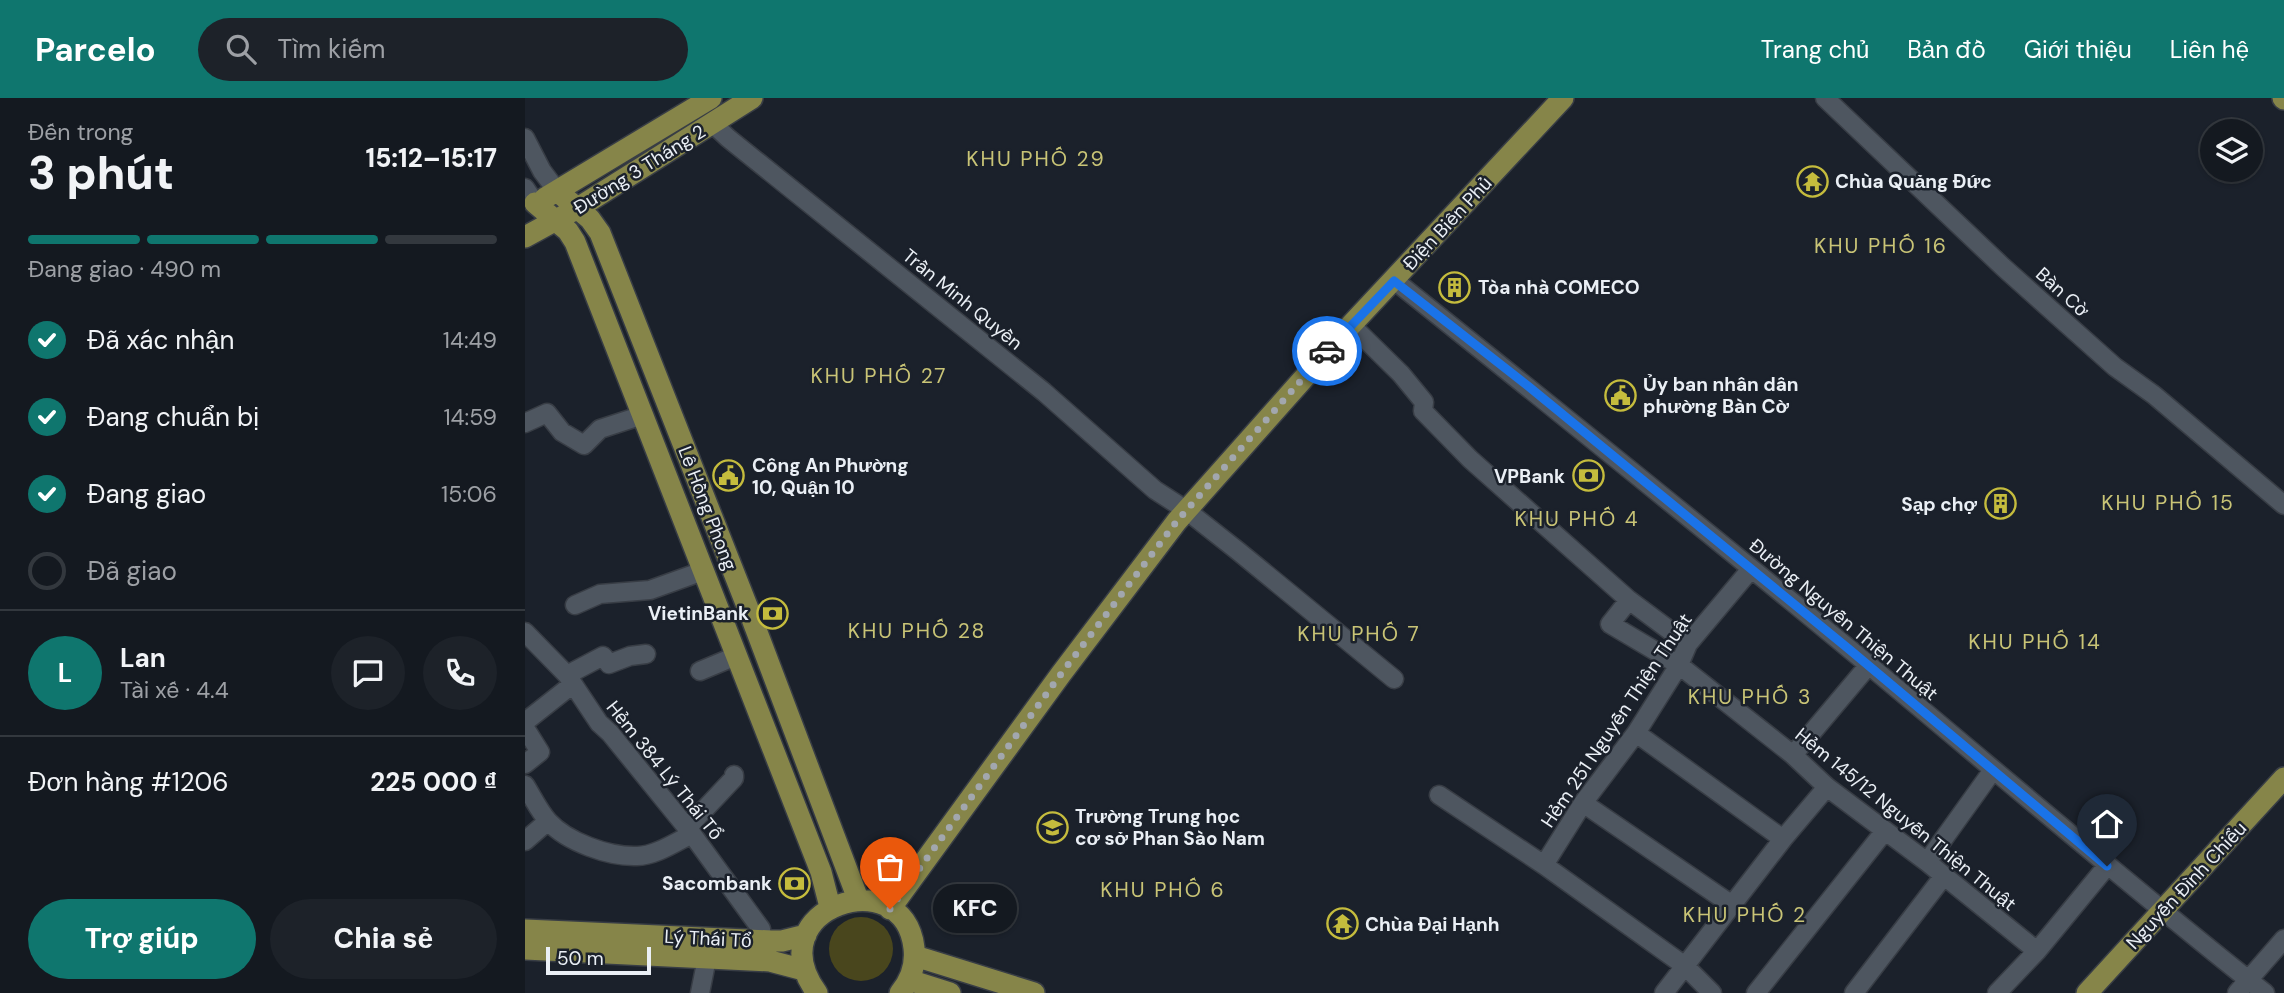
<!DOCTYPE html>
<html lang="vi">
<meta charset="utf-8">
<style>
:root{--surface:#141920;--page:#1d2229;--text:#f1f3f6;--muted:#9da0a5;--line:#33383e;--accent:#0f766e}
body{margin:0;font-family:"DM Sans",sans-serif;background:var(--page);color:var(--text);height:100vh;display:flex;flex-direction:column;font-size:26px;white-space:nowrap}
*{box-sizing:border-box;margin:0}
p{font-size:23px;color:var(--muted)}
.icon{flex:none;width:38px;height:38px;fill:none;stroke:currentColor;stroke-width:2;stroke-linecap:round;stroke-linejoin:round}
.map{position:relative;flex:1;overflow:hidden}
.panel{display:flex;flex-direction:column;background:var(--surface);width:525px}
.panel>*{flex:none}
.fabs{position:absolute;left:1675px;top:21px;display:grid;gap:14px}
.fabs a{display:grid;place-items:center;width:63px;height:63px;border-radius:50%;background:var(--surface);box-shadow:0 2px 5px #0004,0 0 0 2px var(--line);font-size:35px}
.scale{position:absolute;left:21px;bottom:18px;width:105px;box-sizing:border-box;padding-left:7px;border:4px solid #eaeff5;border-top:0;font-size:19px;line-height:24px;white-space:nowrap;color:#eaeff5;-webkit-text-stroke:5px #1b212b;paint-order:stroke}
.pin{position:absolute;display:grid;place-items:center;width:60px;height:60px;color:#fff;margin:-72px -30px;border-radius:50% 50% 50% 0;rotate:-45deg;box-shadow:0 0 7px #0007}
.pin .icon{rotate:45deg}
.courier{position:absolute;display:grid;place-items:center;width:70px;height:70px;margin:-35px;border:5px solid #1a73e8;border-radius:50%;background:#fff;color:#222;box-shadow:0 2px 9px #0007}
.bubble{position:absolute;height:49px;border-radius:24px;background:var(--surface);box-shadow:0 2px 5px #0004,0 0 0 2px var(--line);font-size:23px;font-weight:800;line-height:49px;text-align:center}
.headline em{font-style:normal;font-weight:800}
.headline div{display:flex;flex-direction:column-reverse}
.headline{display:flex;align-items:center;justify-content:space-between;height:119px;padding:0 28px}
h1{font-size:46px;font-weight:800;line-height:52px}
.bar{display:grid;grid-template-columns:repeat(4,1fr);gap:10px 7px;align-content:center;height:84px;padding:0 28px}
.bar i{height:9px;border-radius:5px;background:var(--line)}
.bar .active{background:var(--accent)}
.bar p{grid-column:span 4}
.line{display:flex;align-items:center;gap:18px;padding:0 28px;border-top:2px solid var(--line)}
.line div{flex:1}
.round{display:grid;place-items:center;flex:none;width:74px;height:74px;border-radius:37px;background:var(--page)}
ol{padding:0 28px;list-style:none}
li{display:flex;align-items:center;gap:21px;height:77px}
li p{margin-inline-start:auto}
li .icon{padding:7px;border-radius:50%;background:var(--accent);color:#fff;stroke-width:4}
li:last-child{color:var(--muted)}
li i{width:38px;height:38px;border:4px solid var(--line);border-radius:50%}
.primary-button{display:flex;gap:14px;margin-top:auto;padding:14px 28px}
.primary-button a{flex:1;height:80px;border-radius:42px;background:var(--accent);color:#fff;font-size:28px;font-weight:800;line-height:80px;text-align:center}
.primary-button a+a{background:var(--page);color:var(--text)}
header{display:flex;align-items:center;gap:42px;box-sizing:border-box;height:98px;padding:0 35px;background:var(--accent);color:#fff}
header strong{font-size:33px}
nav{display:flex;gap:38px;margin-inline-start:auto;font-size:24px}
.search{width:490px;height:63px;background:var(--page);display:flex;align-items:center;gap:18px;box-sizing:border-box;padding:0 24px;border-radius:38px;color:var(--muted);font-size:26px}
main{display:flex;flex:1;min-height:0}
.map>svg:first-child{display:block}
.green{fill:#49461d}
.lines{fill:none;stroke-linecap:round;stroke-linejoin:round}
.minor-casing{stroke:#383d45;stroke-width:21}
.major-casing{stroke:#383d45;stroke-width:24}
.minor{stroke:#4e5660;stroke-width:18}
.major{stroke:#868549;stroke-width:21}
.done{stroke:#a2a7ae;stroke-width:7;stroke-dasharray:0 12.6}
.route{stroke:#1a73e8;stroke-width:9}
.labels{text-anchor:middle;stroke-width:5;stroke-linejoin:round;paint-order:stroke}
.street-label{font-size:19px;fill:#eaeff5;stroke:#1b212b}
.poi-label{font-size:19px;font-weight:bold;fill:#eaeff5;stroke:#1b212b;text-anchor:start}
.neighbourhood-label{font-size:21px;letter-spacing:2px;fill:#c9c476;stroke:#1b212b}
</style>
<header>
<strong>Parcelo</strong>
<div class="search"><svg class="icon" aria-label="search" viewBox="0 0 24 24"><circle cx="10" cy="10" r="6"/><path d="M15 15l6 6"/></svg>Tìm kiếm</div>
<nav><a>Trang chủ</a><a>Bản đồ</a><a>Giới thiệu</a><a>Liên hệ</a></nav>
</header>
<main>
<section class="panel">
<div class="headline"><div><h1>3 phút</h1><p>Đến trong</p></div><em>15:12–15:17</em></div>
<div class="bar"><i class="active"></i><i class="active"></i><i class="active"></i><i></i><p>Đang giao · 490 m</p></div>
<ol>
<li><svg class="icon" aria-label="check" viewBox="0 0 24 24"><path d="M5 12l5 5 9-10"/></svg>Đã xác nhận<p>14:49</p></li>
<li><svg class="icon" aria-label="check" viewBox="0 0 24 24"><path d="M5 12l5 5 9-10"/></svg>Đang chuẩn bị<p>14:59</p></li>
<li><svg class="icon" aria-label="check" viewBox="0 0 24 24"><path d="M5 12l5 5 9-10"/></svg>Đang giao<p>15:06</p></li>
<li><i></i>Đã giao</li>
</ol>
<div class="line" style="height:126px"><b class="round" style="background:var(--accent);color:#fff">L</b><div><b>Lan</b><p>Tài xế · 4.4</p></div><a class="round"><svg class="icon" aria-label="chat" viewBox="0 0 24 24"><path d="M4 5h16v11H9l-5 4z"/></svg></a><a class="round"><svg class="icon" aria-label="phone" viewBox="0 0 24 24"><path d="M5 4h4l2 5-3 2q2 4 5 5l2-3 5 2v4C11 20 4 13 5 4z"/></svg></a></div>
<div class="line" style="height:91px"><div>Đơn hàng #1206</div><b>225 000 ₫</b></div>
<div class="primary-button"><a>Trợ giúp</a><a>Chia sẻ</a></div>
</section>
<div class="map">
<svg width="1759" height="895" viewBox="0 0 1759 895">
<rect width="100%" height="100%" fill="#1b212b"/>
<path class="green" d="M304 851a32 32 0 1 1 64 0a32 32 0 1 1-64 0Z"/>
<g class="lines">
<defs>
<path id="minor" d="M1300 0 1478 169 1590 269 1629 297 1759 407
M187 25 203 40 519 294 630 392 661 412 713 453 869 581
M0 40 17 73 32 93
M0 90 10 105
M869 182C1020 303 1172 425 1322 549 1461 664 1598 783 1740 895
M826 227 876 276 899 304 898 313 945 361 1104 502 1163 546
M0 325 22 315 37 334 59 347 75 331 118 317
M1104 502 1085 526 1154 567 1268 657 1302 689 1402 764 1512 853
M50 507 75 496 125 492 178 473
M0 534 42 577 74 625 85 635 167 736 236 831 237 842
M175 573 211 558
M42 577 78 558 84 566 105 558 121 556
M0 624 48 586
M0 630 15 654 0 666
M1111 635 1258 741
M1268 657 1343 568
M0 687C7 698 14 713 23 723 42 744 84 759 112 758 130 758 151 744 167 736
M914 697 1019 767 1160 868 1187 895
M1058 705 1207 807
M162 730 209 680V677
M0 743 23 723
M1402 764 1468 672
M1019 767 1058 705 1111 635 1154 567 1163 546 1226 471
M175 895 182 860
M1139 895 1258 741 1302 689
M1231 895 1359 734
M1329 895 1418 779
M1472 895 1512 853 1582 768
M1712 895 1759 841"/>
<path id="major" d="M1758 0 1759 1
M32 93 65 121 75 135 224 513 333 801
M20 100 186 0
M10 105 43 133 50 144 296 774 305 809
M0 139 53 110 227 0
M365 811 536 576 652 423 826 227 1038 0
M0 832 246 843H257L281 837
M0 851 245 863 279 872
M390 858 509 895
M384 882 425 895
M292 895C230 810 379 761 389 850 391 867 386 882 375 895
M1562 895 1759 680"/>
</defs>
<use href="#minor" class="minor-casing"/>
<use href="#major" class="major-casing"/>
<use href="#minor" class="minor"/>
<use href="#major" class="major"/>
</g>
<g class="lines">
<path class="done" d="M365 811 536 576 652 423 802 253"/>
<path class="route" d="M802 253 869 183 1003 288 1325 552 1582 768"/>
</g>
<defs>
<symbol id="temple-ring" viewBox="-11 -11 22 22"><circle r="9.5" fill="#1b212b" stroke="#c5bc3d" stroke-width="1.5"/><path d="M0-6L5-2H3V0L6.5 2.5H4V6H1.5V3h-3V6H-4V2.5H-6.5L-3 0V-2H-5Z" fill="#c5bc3d"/></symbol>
<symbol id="building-ring" viewBox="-11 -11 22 22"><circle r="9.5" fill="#1b212b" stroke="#c5bc3d" stroke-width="1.5"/><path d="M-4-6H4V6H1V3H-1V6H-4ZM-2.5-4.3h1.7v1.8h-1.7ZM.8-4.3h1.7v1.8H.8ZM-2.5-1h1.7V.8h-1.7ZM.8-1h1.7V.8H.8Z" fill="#c5bc3d"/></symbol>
<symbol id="civic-ring" viewBox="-11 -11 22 22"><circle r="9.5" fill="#1b212b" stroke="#c5bc3d" stroke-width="1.5"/><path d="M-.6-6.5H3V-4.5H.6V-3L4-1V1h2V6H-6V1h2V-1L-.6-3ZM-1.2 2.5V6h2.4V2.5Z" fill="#c5bc3d"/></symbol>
<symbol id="bank-ring" viewBox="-11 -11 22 22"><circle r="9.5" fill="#1b212b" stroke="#c5bc3d" stroke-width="1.5"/><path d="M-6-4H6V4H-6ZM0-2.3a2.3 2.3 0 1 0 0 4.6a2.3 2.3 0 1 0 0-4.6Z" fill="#c5bc3d"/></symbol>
<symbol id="school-ring" viewBox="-11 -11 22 22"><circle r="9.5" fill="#1b212b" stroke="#c5bc3d" stroke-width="1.5"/><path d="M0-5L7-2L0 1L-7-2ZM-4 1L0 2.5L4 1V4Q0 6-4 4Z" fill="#c5bc3d"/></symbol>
</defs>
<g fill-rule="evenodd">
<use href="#temple-ring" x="1270" y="66" width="35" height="35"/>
<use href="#building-ring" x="912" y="172" width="35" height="35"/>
<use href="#civic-ring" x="1078" y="280" width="35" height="35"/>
<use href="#civic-ring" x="186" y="360" width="35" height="35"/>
<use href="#bank-ring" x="1046" y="360" width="35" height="35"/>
<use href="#building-ring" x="1458" y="388" width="35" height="35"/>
<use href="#bank-ring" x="230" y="498" width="35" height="35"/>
<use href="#school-ring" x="510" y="712" width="35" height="35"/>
<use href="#bank-ring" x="252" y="768" width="35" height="35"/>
<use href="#temple-ring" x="800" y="808" width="35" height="35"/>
</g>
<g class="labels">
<g class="street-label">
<text transform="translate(114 71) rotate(-32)" y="7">Đường 3 Tháng 2</text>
<text transform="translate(922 125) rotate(-47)" y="7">Điện Biên Phủ</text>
<text transform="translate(1538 194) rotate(42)" y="7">Bàn Cờ</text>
<text transform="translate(438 201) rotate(39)" y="7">Trần Minh Quyền</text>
<text transform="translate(183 410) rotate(69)" y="7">Lê Hồng Phong</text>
<text transform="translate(1319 521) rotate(40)" y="7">Đường Nguyễn Thiện Thuật</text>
<text transform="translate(1091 622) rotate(-56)" y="7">Hẻm 251 Nguyễn Thiện Thuật</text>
<text transform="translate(140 672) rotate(51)" y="7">Hẻm 384 Lý Thái Tổ</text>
<text transform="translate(1381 721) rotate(39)" y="7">Hẻm 145/12 Nguyễn Thiện Thuật</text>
<text transform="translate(1661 787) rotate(-47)" y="7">Nguyễn Đình Chiểu</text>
<text transform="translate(183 840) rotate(3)" y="7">Lý Thái Tổ</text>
</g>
<g class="poi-label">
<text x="1310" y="90">Chùa Quảng Đức</text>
<text x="953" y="196">Tòa nhà COMECO</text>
<text x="1118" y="293">Ủy ban nhân dân<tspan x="1118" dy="22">phường Bàn Cờ</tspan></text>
<text x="227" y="374">Công An Phường<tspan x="227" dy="22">10, Quận 10</tspan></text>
<text x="1040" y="385" text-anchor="end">VPBank</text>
<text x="1452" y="413" text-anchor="end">Sạp chợ</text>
<text x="224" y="522" text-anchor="end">VietinBank</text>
<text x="550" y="725">Trường Trung học<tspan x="550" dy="22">cơ sở Phan Sào Nam</tspan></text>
<text x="247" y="792" text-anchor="end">Sacombank</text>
<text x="840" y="833">Chùa Đại Hạnh</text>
</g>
<g class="neighbourhood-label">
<text x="511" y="68">KHU PHỐ 29</text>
<text x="1356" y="155">KHU PHỐ 16</text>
<text x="354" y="285">KHU PHỐ 27</text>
<text x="1643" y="412">KHU PHỐ 15</text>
<text x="1052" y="428">KHU PHỐ 4</text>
<text x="392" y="540">KHU PHỐ 28</text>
<text x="834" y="543">KHU PHỐ 7</text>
<text x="1510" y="551">KHU PHỐ 14</text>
<text x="1225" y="606">KHU PHỐ 3</text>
<text x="638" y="799">KHU PHỐ 6</text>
<text x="1220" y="824">KHU PHỐ 2</text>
</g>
</g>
</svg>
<div class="fabs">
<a><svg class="icon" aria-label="layers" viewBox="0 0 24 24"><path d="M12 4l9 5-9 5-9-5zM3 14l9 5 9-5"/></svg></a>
</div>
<div class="scale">50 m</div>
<div class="pin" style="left:365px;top:811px;background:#ea580c"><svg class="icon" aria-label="bag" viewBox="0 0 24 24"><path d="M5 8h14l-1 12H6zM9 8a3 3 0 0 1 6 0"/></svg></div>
<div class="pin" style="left:1582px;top:768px;background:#1f2937"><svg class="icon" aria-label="home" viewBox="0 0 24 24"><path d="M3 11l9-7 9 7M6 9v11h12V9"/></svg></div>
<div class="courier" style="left:802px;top:253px"><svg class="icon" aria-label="car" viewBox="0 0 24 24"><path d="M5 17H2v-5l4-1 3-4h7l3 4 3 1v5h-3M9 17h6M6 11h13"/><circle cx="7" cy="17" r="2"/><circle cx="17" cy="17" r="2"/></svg></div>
<div class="bubble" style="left:408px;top:786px;width:84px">KFC</div>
</div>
</main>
